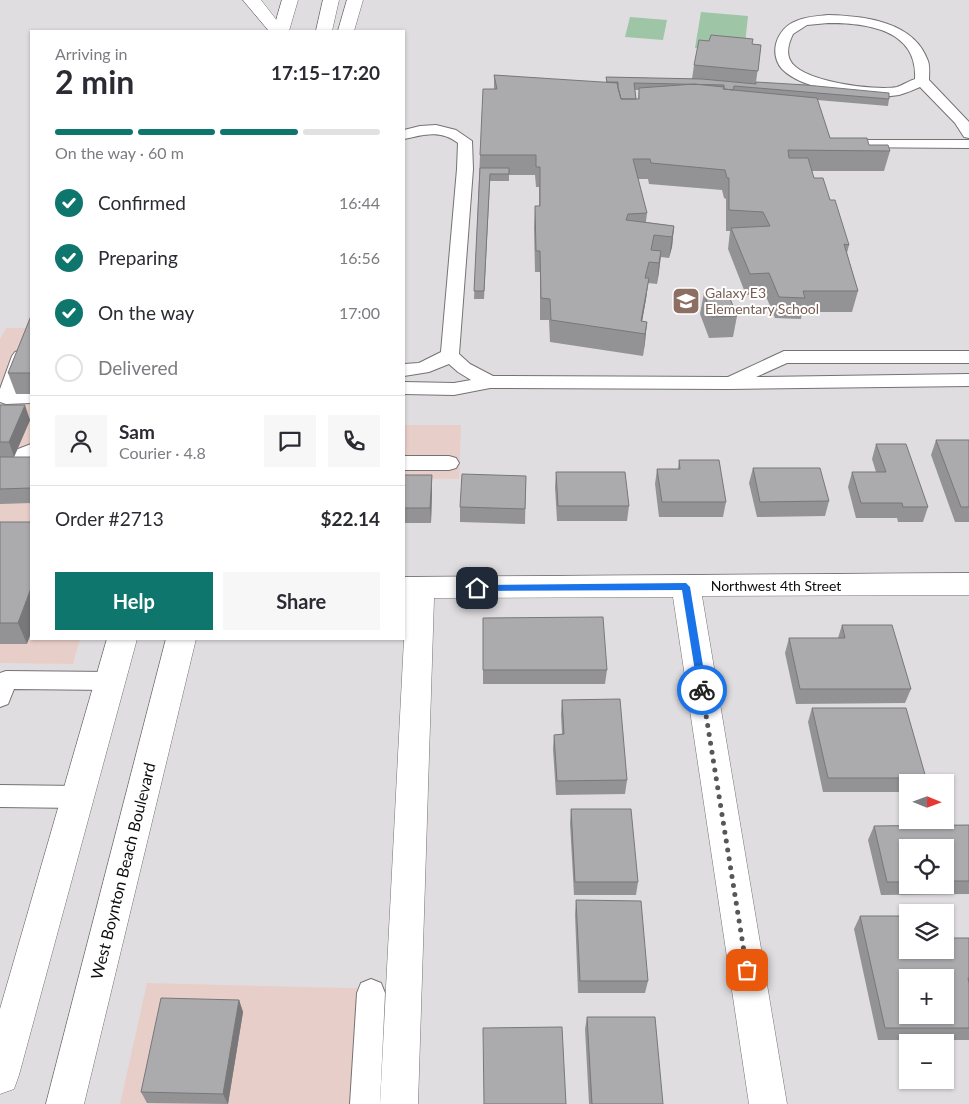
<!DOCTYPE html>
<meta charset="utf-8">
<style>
:root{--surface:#fff;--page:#f7f7f7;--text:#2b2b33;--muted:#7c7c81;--line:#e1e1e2;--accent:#0f766e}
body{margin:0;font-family:Lato,sans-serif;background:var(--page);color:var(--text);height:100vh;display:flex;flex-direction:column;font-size:19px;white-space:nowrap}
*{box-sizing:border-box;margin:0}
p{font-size:16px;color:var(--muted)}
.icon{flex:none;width:28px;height:28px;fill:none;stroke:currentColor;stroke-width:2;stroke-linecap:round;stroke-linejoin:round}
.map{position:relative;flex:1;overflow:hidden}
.panel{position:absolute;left:30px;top:30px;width:375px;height:610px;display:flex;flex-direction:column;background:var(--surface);border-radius:0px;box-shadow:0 1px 4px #0004}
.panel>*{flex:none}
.needle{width:32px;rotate:91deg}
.fabs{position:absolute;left:899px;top:774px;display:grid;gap:10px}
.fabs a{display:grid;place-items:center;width:55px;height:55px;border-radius:0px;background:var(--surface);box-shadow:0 1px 4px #0004;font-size:25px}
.pin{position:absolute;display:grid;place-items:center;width:42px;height:42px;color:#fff;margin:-21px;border-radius:10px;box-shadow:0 2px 8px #0006}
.courier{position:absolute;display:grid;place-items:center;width:50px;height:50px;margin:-25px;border:4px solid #1a73e8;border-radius:50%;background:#fff;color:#222;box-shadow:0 1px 6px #0007}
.summary em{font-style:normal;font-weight:700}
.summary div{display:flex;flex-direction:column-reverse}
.summary{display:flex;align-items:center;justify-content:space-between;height:85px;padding:0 25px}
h1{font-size:32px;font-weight:700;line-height:38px}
.bar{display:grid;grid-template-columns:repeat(4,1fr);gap:8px 5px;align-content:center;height:60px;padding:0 25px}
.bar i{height:6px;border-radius:4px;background:var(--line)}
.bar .active{background:var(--accent)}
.bar p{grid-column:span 4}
.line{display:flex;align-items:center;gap:12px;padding:0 25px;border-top:1px solid var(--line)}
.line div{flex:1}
.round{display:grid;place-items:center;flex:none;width:52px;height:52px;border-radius:0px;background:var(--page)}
ol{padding:0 25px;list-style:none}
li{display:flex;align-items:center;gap:15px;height:55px}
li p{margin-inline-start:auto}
li .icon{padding:5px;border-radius:50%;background:var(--accent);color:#fff;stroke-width:4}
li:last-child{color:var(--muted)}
li i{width:28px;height:28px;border:2px solid var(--line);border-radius:50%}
.button{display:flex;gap:10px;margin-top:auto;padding:10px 25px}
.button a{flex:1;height:58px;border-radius:0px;background:var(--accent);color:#fff;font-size:20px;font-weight:700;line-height:58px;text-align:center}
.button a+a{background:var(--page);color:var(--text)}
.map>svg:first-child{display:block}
.commercial{fill:#e8cec9}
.green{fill:#9dc5a6}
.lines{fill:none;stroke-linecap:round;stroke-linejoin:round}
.lane-casing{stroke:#757274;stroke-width:2}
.street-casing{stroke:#757274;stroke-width:1}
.primary-casing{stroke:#757274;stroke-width:1}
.highway-casing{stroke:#757274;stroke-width:1}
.lane{fill:#fff;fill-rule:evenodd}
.street{fill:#fff;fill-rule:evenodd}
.primary{fill:#fff;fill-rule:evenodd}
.highway{fill:#fff;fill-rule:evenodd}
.wall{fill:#939295;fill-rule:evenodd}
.shaded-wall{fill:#787779}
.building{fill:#abaaad;stroke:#787779;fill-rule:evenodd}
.route{fill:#1a73e8}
.done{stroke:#585658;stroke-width:5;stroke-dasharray:0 9}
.labels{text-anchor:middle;stroke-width:4;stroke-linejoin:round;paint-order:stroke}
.education-label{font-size:14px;fill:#785e54;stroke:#fff;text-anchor:start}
.street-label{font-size:14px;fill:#0e0d0e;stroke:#fff}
.near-street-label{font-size:16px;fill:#0e0d0e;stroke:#fff}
</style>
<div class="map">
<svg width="969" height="1104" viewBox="0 0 969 1104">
<rect width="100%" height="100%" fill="#e0dde0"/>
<path class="commercial" d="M6 328H31V639H80L73 664 0 663V339Z
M404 425H461L459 479 404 478Z
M147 983 390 989 387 1104H120Z"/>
<path class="green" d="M701 12 748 16 744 53 695 48Z
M630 17 667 20 663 40 625 37Z"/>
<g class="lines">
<defs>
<path id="lane" d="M828 15C864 16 914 21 928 61 930 67 929 74 929 80L969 122V138L964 137 955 123 920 87C913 90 906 93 899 95 870 100 803 91 782 69 776 62 774 53 776 44 783 19 806 17 828 15ZM828 23C866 23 918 29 915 79 909 81 903 85 897 87 876 91 800 82 790 60 786 52 789 42 793 34L807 25Z
M436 125 456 130 472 141 473 169 459 354 470 364 493 376 728 377 784 351H969V363H787L756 377 969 374V386L728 389 490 388 454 395 404 394V382L454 383 471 380 458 372 449 364 429 372 404 376V364L419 363 441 352 457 169 458 143C440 129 423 135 404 139V130L420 126Z
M842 140H969V148L837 147 835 144 837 141Z
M21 350 27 352 30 356 18 391H31V403L6 404 0 402V389L12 356 15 352Z
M31 444V459L0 471V456Z
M404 456H449L456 458 459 463 456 468 449 470H404Z
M6 671 110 672 118 674 122 681 118 688 110 690 14 689 8 704 0 707V673Z
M0 785 78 786 87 789 91 797 87 805 78 808 0 807Z
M371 979 381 983 385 993 380 1104H350L357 993 361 983Z"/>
<path id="street" d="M969 573V595L702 596 787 1104H749L673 597 434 598 418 1104H380L404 639 405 599H404V577Z"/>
<path id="primary" d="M282 0H298L289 31H273Z
M323 0H339L332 31H316Z
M107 639H137L19 1075 14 1089 0 1094V1009Z
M166 639H196L84 1104H46Z"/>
<path id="highway" d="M243 0H261L285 31H269Z
M347 0H363L354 31H338Z"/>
</defs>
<use href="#lane" class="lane-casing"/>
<use href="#street" class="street-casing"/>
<use href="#primary" class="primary-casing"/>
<use href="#highway" class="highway-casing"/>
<use href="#lane" class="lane"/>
<use href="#street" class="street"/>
<use href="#primary" class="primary"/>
<use href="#highway" class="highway"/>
</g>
<path class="wall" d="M752 44 761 45 756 82 889 99 888 106 817 100 830 138 869 145 890 151 884 171H812L814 178 830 200 849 245 847 253 858 291 852 312H802L801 319 775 318 765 294 746 295 728 249 730 231H726V199L724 198 722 190 649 184 648 179H638L647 213 646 222 674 226 672 247 669 258 661 257 657 284 648 283 646 299 642 321 647 322 643 356 550 342 549 320H540V272H535L534 227 535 206H539V187H536L535 175H509V181H490L484 299H474L480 155 494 89V75L606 83V77L692 79 694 65ZM635 90H639L638 99H636Z
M704 293 737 316 733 337 709 338 700 314Z
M31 316V394H16L8 373Z
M0 405 30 420 14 457H31V503L0 504Z
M936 440H969V522H955L931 455Z
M876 444 928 507 923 522H898L897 518H856L848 487 852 472H876L872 459Z
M679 460 726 502 723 517H659L655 484 657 469H678Z
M753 468 829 501 825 516 757 517 749 483Z
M556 472 629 506 627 521H557L555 487Z
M404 475H432V490L431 523H404Z
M526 476 525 524 460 522V507Z
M0 522 27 644H0Z
M483 618 607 670 605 684H483Z
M842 625 911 689 905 703 796 704 785 653 789 638H838Z
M562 700 627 780 625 794 556 795 553 749 554 735 562 734 561 714Z
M812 708 926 778 924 782H908V792H823L808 722Z
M571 809 638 882 636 895H574L570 823Z
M969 825V894L881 895 868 840 874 826ZM908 848H945V885H908Z
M576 900 648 981 645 993H578L575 914Z
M860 916 908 950 969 938V1040H878L854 929Z
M239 1000 243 1012 228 1104 147 1103 141 1092Z
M587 1017 663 1104H589L585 1029Z"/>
<path class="shaded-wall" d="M674 226 672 247 669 258 672 237Z
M661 251 659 272 657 284 659 263Z
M649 278 646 299 640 333 641 321Z
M647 322 645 343 643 356 645 334Z
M25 405 30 420 14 457 9 442Z
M432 475V490L431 523 430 508Z
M31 588V633L27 644 18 623Z
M239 1000 243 1012 228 1104 223 1094Z"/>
<path class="building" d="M711 35 753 39 752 44 761 45 758 71 694 65 699 40 709 41Z
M494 75 617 83 621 99H639V88L694 84 724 87 723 89 817 98 830 138H867L869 145H888L890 151 788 150 789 158H808L814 178H823L830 200H835L849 245 844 244 858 291H803L805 298 779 297 769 273 750 274 731 228 770 226 763 212 729 210V178H727L725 170 651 163 650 159H633L647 213 628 214 626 220 674 226 672 237 654 235 651 250 661 251 659 263 649 262 645 278H649L641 321 647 322 645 334 551 320 550 299 541 298 540 251H536L535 206H540V167H536V155H480L483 89H497Z
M606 77 702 79 756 84V82L806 85 889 93V99L734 86 733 90 724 89V85L634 83 636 99H621L618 88V82H607Z
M480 168H509V174H490L484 291H474Z
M727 291 737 316 712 317 704 293Z
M31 316V373H8Z
M0 405H25L9 442H0Z
M936 440H969V507H961Z
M876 444H906L928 507H903L902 503H861L852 472H886Z
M0 457H31V488L0 489Z
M679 460H719L726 502H662L657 469H680Z
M753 468H820L829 501 760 502Z
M556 472H625L629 506H558Z
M462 474 526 476 525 509 460 507Z
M404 475H432L430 508H404Z
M0 522H31V588L18 623H0Z
M603 617 607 670H483V618Z
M842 625H892L911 689H800L789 638H845Z
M620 699 627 780 557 781 554 735 564 734 562 700Z
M812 708H906L926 778H828Z
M571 809H631L638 882H575Z
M969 825V881H945V848H908V882H887L874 826Z
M576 900 641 901 648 981H580Z
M860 916H908V950H945V938H969V978H968L969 983V1028H885ZM908 978H945V1015H908Z
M161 998 239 1000 223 1094 141 1092Z
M587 1017H655L663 1104H592Z
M562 1027 566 1104H484L483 1028Z"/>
<path class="route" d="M686 583 690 587 707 690 702 694 698 690 682 590 477 591 473 588 477 585Z"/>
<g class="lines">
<path class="done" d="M702 690 747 970"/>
</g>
<defs>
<symbol id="school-square" viewBox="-11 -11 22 22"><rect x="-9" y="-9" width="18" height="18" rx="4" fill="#8d6e63" stroke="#fff"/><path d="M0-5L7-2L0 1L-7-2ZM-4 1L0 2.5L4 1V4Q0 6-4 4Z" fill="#fff"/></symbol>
</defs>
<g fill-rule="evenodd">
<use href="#school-square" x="670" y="285" width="32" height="32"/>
</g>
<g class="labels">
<g class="education-label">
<text x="705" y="298">Galaxy E3<tspan x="705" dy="16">Elementary School</tspan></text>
</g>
<g class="street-label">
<text x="776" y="591">Northwest 4th Street</text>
</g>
<g class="near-street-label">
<text transform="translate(123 871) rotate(-76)" y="6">West Boynton Beach Boulevard</text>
</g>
</g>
</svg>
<div class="fabs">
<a><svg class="needle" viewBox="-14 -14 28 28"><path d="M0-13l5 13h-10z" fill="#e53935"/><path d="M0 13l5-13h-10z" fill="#7c7c81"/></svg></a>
<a><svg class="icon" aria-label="locate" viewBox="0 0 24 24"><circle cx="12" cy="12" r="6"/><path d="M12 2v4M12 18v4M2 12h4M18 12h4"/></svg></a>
<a><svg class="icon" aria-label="layers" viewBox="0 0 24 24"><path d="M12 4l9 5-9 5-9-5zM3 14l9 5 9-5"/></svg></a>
<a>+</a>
<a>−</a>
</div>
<div class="pin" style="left:747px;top:970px;background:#ea580c"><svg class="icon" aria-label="bag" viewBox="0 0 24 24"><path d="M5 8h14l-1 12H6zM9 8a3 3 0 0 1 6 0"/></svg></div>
<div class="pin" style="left:477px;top:588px;background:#1f2937"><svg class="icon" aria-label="home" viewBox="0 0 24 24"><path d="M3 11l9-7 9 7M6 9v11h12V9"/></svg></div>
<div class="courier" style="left:702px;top:690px"><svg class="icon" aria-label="bike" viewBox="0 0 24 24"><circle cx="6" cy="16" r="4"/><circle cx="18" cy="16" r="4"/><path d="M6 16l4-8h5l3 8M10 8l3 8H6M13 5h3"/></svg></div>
<section class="panel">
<div class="summary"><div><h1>2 min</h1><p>Arriving in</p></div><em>17:15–17:20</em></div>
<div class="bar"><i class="active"></i><i class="active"></i><i class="active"></i><i></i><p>On the way · 60 m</p></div>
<ol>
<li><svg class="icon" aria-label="check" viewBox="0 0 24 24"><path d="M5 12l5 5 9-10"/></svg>Confirmed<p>16:44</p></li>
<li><svg class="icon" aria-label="check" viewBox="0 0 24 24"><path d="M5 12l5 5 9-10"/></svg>Preparing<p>16:56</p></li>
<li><svg class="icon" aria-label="check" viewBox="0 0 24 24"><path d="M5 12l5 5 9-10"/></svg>On the way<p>17:00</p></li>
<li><i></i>Delivered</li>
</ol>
<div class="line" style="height:90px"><a class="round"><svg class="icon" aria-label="person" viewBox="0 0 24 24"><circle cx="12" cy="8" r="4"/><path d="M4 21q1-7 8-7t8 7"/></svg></a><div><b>Sam</b><p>Courier · 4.8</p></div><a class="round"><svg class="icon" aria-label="chat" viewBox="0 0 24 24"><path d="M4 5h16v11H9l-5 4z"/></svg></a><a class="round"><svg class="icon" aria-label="phone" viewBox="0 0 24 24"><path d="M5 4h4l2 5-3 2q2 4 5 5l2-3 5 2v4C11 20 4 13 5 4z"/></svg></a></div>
<div class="line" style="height:65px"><div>Order #2713</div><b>$22.14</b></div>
<div class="button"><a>Help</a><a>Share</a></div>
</section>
</div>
